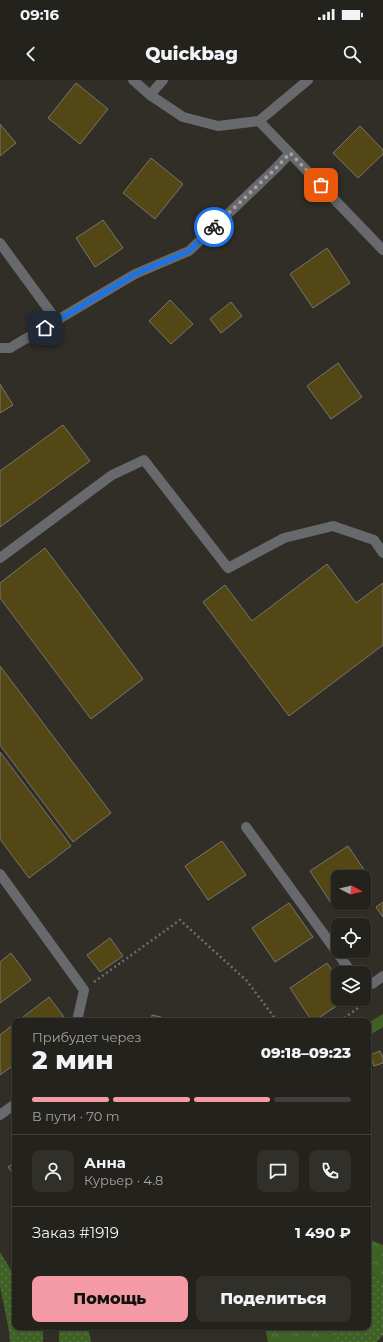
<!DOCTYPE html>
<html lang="ru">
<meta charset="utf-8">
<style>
:root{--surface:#24221c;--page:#302f29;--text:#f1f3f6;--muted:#a3a4a3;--line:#413f3b;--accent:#f49aa5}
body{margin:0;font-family:Montserrat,sans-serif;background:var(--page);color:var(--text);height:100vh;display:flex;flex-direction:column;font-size:15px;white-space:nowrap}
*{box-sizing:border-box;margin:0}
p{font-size:13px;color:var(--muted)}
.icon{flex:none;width:22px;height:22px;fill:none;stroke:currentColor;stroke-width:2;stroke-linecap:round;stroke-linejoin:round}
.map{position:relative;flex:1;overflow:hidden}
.sheet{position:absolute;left:12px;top:938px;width:359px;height:312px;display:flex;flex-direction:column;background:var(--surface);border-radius:8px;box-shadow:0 1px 3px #0004,0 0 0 1px var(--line)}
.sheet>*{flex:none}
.needle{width:26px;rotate:97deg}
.tools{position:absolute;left:331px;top:790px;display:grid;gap:8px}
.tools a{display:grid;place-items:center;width:40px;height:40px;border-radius:8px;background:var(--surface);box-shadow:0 1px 3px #0004,0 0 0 1px var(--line);font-size:20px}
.pin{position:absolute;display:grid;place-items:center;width:34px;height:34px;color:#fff;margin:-17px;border-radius:8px;box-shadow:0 2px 6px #0006}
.courier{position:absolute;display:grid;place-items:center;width:40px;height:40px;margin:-20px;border:3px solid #1a73e8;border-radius:50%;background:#fff;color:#222;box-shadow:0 1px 5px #0007}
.overview em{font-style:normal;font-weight:800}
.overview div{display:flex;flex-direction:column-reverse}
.overview{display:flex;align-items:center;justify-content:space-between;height:68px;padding:0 20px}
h1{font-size:26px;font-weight:800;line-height:30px}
.bar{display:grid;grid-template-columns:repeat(4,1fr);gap:6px 4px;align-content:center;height:48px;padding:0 20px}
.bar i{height:5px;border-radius:3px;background:var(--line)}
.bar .active{background:var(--accent)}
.bar p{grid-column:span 4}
.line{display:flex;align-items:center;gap:10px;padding:0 20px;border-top:1px solid var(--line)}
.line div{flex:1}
.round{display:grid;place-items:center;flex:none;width:42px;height:42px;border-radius:8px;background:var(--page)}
.action{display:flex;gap:8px;margin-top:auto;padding:8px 20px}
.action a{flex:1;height:46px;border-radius:8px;background:var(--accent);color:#111;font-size:16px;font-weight:800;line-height:46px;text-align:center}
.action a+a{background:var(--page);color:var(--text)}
.status{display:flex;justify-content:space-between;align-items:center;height:28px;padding:0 20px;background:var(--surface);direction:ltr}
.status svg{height:11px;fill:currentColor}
header{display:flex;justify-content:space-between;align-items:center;height:52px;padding:0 20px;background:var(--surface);font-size:18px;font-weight:800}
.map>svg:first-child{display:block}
.grass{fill:url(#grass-dots)}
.forest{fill:url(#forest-crowns)}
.green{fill:#3f6126}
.building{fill:#534716;stroke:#78766d}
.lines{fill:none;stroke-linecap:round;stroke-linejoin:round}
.path{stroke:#706e68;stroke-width:2.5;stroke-dasharray:2 3;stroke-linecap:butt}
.minor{stroke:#67696d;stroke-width:10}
.done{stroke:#a2a09a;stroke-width:4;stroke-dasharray:0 7.2}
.route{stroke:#1a73e8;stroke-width:5}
</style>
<div class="status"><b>09:16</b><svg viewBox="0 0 49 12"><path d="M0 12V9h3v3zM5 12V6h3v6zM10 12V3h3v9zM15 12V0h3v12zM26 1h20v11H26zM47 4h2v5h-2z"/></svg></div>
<header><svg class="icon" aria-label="back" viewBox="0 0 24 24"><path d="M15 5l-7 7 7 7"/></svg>Quickbag<svg class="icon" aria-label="search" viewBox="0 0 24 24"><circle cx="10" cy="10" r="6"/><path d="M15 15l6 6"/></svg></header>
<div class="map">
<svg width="383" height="1262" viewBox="0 0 383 1262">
<defs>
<pattern id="grass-dots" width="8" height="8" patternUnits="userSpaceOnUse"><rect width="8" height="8" fill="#3f6126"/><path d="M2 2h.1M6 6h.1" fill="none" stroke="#5a7745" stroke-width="1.8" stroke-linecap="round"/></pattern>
<pattern id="forest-crowns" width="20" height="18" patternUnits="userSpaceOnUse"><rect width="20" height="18" fill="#3f6126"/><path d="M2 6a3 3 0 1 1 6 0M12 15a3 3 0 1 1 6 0" fill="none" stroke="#5a7745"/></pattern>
</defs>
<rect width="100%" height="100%" fill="#302e26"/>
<path class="grass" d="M0 1172 15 1197V1247H41L43 1251V1262H10L9 1251 0 1206Z
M368 1189 383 1202V1255L377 1262H334L327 1251 322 1247H368Z
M59 1247H88L91 1262H59Z"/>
<path class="forest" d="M368 1159 383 1165V1202L368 1189Z
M265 1247H322L327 1251 334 1262H268Z"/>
<path class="green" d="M383 934V947L368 956V943Z"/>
<path class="building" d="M76 3 108 29 80 64 48 38Z
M0 44 16 63 0 76Z
M360 46 383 70V74L358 98 333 73Z
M151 78 183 104 155 139 123 113Z
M103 140 123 168 95 187 76 158Z
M327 168 350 203 313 228 290 194Z
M170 220 193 244 171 264 149 241Z
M231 222 242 236 221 253 210 239Z
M338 283 362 317 331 339 307 306Z
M0 304 13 325 0 333Z
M63 345 90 381 0 447V391Z
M45 468 143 599 91 639 0 518V503Z
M327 484 356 523 383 503V565L289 636 203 522 225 505 252 541Z
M0 586 111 733 73 762 0 665Z
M0 672 71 766 29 798 0 759Z
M222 761 246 795 208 820 185 786Z
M348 766 371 800 364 805V797H338V823L333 826 310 791Z
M383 822V837L376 827Z
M289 823 313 857 275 882 252 848Z
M110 858 123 876 100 892 87 875Z
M11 873 31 900 0 923V882Z
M327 883 338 899V919H347L314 941H312L290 908Z
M49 917 67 941H18Z
M152 935 161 937 160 941H151Z
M15 943V984L0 995V955Z
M380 971 383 978V983L374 986 370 975Z
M15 1082V1096L8 1087Z"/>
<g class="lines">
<path class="path" d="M94 902 180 840 247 901 277 941
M340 941 369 920"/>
<path class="minor" d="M133 0 150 15 183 37 218 46 259 41
M150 15 163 0
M259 41 383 170
M259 41 308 0
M0 163 57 241
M0 268H10L135 194 189 171 276 88 290 73
M0 478 112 395 144 380 228 488 284 458 333 446 374 460 383 473
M246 747 352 893
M0 794 84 910 77 941
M364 906 372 904 383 896
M0 1035 15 1024"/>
</g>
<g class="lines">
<path class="done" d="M214 147 276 88 290 73 321 105"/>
<path class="route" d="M45 248 135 194 189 171 214 147"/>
</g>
</svg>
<div class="tools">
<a><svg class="needle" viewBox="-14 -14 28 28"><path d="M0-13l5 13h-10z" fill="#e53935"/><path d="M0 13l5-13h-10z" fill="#a3a4a3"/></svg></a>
<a><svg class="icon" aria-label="locate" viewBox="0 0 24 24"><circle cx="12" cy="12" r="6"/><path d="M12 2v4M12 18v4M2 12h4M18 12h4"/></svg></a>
<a><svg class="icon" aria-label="layers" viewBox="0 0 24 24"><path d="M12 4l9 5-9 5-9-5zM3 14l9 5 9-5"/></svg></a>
</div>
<div class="pin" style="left:321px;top:105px;background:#ea580c"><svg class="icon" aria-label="bag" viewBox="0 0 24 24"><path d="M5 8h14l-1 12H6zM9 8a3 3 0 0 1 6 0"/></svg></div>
<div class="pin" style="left:45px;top:248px;background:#1f2937"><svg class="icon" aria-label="home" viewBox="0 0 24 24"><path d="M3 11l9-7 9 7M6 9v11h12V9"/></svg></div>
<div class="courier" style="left:214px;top:147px"><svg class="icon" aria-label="bike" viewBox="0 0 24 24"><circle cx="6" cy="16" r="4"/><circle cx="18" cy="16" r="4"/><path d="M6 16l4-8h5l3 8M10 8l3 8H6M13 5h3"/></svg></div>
<section class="sheet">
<div class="overview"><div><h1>2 мин</h1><p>Прибудет через</p></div><em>09:18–09:23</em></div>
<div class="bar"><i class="active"></i><i class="active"></i><i class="active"></i><i></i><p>В пути · 70 m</p></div>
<div class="line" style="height:72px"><a class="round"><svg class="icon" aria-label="person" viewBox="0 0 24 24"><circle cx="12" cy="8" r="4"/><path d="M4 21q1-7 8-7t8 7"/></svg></a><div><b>Анна</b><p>Курьер · 4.8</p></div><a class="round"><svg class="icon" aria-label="chat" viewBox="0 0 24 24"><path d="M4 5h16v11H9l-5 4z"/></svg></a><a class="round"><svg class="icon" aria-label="phone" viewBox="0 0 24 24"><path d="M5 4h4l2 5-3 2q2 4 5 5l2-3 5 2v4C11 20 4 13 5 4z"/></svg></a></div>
<div class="line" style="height:52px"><div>Заказ #1919</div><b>1 490 ₽</b></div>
<div class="action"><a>Помощь</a><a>Поделиться</a></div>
</section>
</div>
